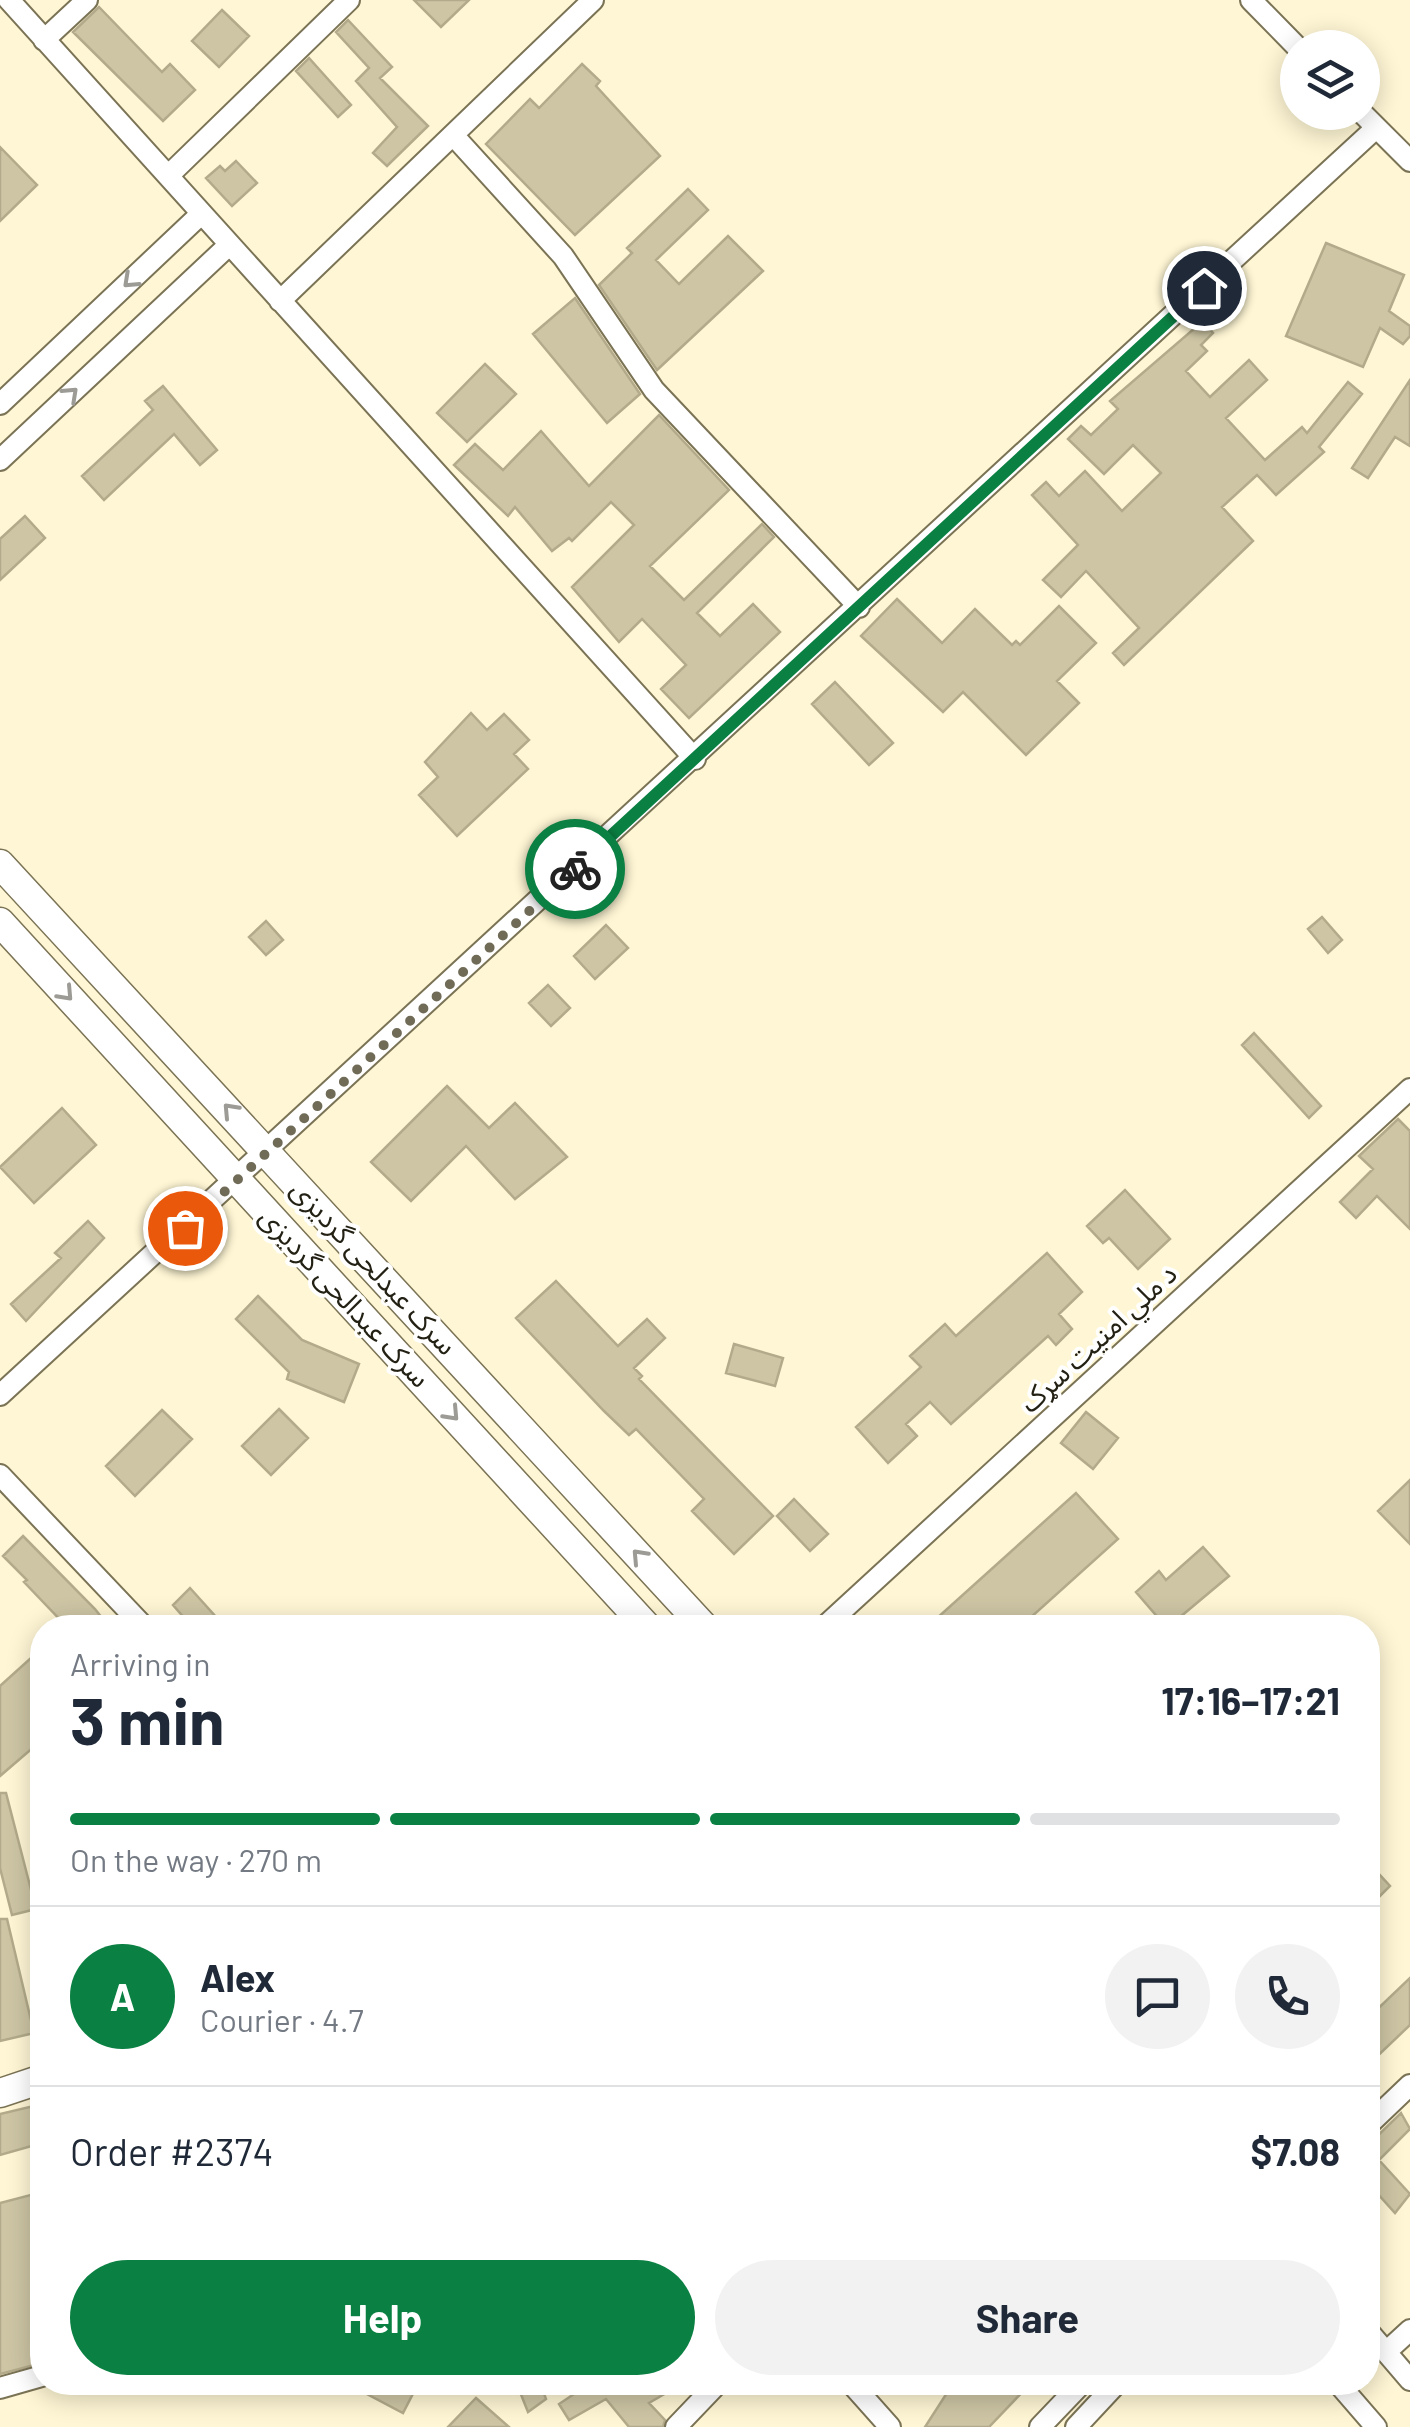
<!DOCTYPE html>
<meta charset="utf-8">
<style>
:root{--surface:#fff;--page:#f2f2f3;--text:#1f2937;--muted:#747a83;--line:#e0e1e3;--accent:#0b8043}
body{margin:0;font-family:Barlow,"Noto Sans Arabic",sans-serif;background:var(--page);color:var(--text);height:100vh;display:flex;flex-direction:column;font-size:38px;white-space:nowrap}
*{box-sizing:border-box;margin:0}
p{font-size:32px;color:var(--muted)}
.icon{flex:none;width:55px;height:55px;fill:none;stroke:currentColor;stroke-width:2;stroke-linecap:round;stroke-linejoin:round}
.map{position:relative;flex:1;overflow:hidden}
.side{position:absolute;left:30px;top:1615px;width:1350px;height:780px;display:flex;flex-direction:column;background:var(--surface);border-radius:40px;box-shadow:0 5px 25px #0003}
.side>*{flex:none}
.controls{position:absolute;left:1280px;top:30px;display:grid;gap:20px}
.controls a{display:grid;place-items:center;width:100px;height:100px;border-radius:50%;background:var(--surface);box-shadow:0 5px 25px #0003;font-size:50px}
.pin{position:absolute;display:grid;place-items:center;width:85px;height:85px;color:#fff;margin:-42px;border:5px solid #fff;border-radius:50%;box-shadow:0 2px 10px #0007}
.courier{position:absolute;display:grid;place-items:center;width:100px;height:100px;margin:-50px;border:8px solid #0b8043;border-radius:50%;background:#fff;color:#222;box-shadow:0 2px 12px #0007}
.headline em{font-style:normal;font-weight:700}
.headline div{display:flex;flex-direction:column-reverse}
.headline{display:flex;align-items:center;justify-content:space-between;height:170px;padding:0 40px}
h1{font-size:65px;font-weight:700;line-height:75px}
.bar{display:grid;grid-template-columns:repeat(4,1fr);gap:15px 10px;align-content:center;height:120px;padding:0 40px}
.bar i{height:12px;border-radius:8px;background:var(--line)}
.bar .current{background:var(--accent)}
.bar p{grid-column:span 4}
.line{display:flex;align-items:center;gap:25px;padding:0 40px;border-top:2px solid var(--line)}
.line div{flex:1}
.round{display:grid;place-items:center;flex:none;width:105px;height:105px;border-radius:52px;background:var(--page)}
.button{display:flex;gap:20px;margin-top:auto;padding:20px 40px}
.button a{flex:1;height:115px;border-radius:60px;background:var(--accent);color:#fff;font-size:40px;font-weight:700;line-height:115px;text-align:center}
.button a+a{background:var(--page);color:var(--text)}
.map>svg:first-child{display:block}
.building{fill:#cdc5a4;stroke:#b2aa8a;stroke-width:2.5}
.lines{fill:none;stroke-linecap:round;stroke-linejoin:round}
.minor-casing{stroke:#7b7355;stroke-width:24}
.major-casing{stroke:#7b7355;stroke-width:31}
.minor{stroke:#fff;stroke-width:20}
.major{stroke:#fff;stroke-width:28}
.oneway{stroke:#9c9b95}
.done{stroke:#706b57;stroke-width:10;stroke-dasharray:0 18}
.route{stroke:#0b8043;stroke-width:12}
.labels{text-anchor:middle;stroke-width:8;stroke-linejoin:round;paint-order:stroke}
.street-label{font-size:28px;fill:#232014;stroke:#fff}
</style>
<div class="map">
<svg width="1410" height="2427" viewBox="0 0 1410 2427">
<rect width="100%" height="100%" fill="#fef6d4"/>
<path class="building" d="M414 0H469L441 27Z
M99 7 162 72 170 64 195 90 163 121 73 32Z
M222 10 249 36 219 67 192 41Z
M348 20 392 67 380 78 428 126 387 166 373 153 397 127 356 81 369 68 336 32Z
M309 58 351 105 338 117 296 71Z
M582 64 600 81 596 86 660 156 575 235 486 144 530 99 539 108Z
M0 147 37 185 0 221Z
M236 161 257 183 232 206 206 178 220 166 225 171Z
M688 189 708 210 656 260 679 284 728 236 763 271 657 370 599 285 632 253 627 248Z
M1326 243 1404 275 1389 311 1410 326V336L1403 344 1380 328 1363 367 1286 336Z
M575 298 640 394 607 423 533 334Z
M1203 321 1213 333 1201 345 1207 351 1186 371 1210 397 1249 360 1267 380 1226 418 1265 460 1302 427 1307 433 1348 382 1362 394 1319 447 1324 452 1276 495 1257 475 1222 507 1253 541 1124 665 1113 653 1139 628 1086 571 1061 597 1043 580 1078 545 1032 495 1046 482 1059 496 1085 471 1122 511 1161 473 1133 445 1104 474 1068 439 1081 426 1091 435 1118 409 1110 401Z
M485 364 516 394 467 442 437 413Z
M1410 380V446L1395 437 1368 478 1352 468Z
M163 386 217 450 200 465 174 434 104 500 82 476 153 410 145 401Z
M659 415 729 490 650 566 684 600 762 524 774 537 697 613 720 636 753 604 780 632 689 718 661 689 686 665 642 619 619 642 572 587 634 525 611 502 572 541 569 538 552 551 515 507 508 516 454 465 475 444 503 470 541 431 589 486Z
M25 516 45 538 0 580V539Z
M897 599 942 643 975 609 1012 645 1016 641 1020 645 1059 606 1096 643 1057 681 1079 703 1026 755 963 692 943 712 861 636Z
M835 682 893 743 869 765 812 704Z
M471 713 487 730 504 714 529 740 514 754 528 769 457 836 419 795 438 777 425 762Z
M1322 917 1342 940 1328 953 1308 929Z
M266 921 283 940 266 955 249 937Z
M606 925 628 948 595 979 574 956Z
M548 985 570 1008 551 1026 529 1003Z
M1254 1033 1321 1106 1309 1118 1242 1045Z
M447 1086 489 1128 515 1103 567 1157 515 1199 466 1146 411 1201 371 1162Z
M62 1108 96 1145 34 1203 0 1167Z
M1398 1119 1410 1131V1229L1377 1196 1356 1218 1340 1202 1373 1169 1359 1156Z
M1125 1190 1170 1239 1138 1269 1109 1238 1103 1243 1087 1226Z
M88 1221 104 1238 26 1321 11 1304 61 1258 55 1253Z
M1047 1253 1082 1292 1059 1314 1072 1329 1056 1345 1048 1336 951 1424 930 1402 906 1424 917 1436 888 1463 856 1427 921 1367 910 1356 945 1324 956 1336Z
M556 1281 618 1346 647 1319 665 1338 634 1368 642 1376 639 1379 773 1516 734 1554 692 1511 704 1499 636 1429 629 1435 604 1411 516 1318Z
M258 1296 302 1340 359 1364 344 1402 287 1379 289 1372 236 1319Z
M734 1344 783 1358 775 1386 726 1373Z
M279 1409 308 1438 271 1475 242 1446Z
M162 1410 192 1439 135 1496 106 1466Z
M1086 1412 1118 1438 1093 1469 1061 1443Z
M1410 1480V1544L1378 1511Z
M1076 1493 1118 1539 1019 1628H926Z
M794 1499 828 1534 810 1551 777 1516Z
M23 1536 95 1609 110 1628H68L24 1582 27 1580 3 1556Z
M1203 1547 1229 1576 1167 1628 1136 1592 1159 1571 1166 1580Z
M190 1588 226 1628H193L173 1605Z
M42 1648V1740L0 1776V1686Z
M0 1793H6L36 1909 12 1915 0 1868Z
M1368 1862 1390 1886 1368 1908Z
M0 1919H7L34 2033 0 2041Z
M1410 1978V2025L1368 2065V2018Z
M42 2104V2143L0 2155V2114Z
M1401 2113 1410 2129 1379 2160 1410 2194 1395 2213 1368 2183V2145Z
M42 2192V2363L0 2374V2203Z
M344 2382H419L403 2413Z
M516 2382H540L546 2399 528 2412Z
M592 2382H685L649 2403 665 2420 663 2427H629L606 2399 569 2420 559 2404Z
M954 2382H1032L989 2427H925Z
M476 2398 509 2427H448Z"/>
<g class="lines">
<defs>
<path id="minor" d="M9 0 695 759
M1251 0 1298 48
M44 40 87 0
M1361 112 1410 161
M453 135 563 256 654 390 859 607
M168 176 349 0
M280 301 593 0
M0 404 201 214
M0 460 229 245
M0 1395 1376 128
M0 1475 145 1628
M823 1628 1410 1089
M1368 2125 1410 2085
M1368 2331 1410 2380
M1386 2352 1410 2330
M850 2382 890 2427
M1337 2382 1376 2427
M0 2388 42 2376
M676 2427 719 2382
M1040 2427 1083 2382
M1076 2427 1118 2382"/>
<path id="major" d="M0 864 705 1628
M0 922 648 1628
M0 2093 42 2079"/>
</defs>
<use href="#minor" class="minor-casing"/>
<use href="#major" class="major-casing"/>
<use href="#minor" class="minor"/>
<use href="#major" class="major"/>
</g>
<defs><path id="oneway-chevron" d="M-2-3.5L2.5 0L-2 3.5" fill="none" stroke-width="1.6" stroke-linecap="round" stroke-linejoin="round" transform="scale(2.5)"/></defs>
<g class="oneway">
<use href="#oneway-chevron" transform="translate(130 281) rotate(137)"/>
<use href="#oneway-chevron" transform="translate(71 394) rotate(-43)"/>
<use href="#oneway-chevron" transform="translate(66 994) rotate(47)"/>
<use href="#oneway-chevron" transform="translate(230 1110) rotate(-133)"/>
<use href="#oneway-chevron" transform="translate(452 1414) rotate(47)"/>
<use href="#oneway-chevron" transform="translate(639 1556) rotate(-133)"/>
</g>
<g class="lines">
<path class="done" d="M185 1228 575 869"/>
<path class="route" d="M575 869 1204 288"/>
</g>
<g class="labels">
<g class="street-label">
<text transform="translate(374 1267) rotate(47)" y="10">سرک عبدلحی گردیزی</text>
<text transform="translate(345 1297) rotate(47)" y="10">سرک عبدالحی گردیزی</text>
<text transform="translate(1098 1338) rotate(-43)" y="10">د ملي امنیت سړک</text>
</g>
</g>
</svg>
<div class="controls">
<a><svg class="icon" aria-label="layers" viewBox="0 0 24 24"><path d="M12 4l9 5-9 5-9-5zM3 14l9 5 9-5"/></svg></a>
</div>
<div class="pin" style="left:185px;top:1228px;background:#ea580c"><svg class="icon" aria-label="bag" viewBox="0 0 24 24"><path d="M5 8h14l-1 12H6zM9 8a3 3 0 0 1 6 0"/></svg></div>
<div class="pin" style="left:1204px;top:288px;background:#1f2937"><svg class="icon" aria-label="home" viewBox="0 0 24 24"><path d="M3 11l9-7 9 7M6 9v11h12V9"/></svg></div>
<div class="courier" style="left:575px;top:869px"><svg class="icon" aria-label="bike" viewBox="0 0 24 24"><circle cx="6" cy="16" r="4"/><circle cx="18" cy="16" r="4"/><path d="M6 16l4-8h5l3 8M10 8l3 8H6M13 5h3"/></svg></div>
<section class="side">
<div class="headline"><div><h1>3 min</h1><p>Arriving in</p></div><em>17:16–17:21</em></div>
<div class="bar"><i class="current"></i><i class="current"></i><i class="current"></i><i></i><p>On the way · 270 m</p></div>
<div class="line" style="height:180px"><b class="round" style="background:var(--accent);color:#fff">A</b><div><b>Alex</b><p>Courier · 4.7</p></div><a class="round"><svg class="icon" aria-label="chat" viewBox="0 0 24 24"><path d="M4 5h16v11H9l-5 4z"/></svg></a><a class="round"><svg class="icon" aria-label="phone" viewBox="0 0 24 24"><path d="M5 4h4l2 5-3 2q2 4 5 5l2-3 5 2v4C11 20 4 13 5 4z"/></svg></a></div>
<div class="line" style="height:130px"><div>Order #2374</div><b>$7.08</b></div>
<div class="button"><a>Help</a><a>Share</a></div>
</section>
</div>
